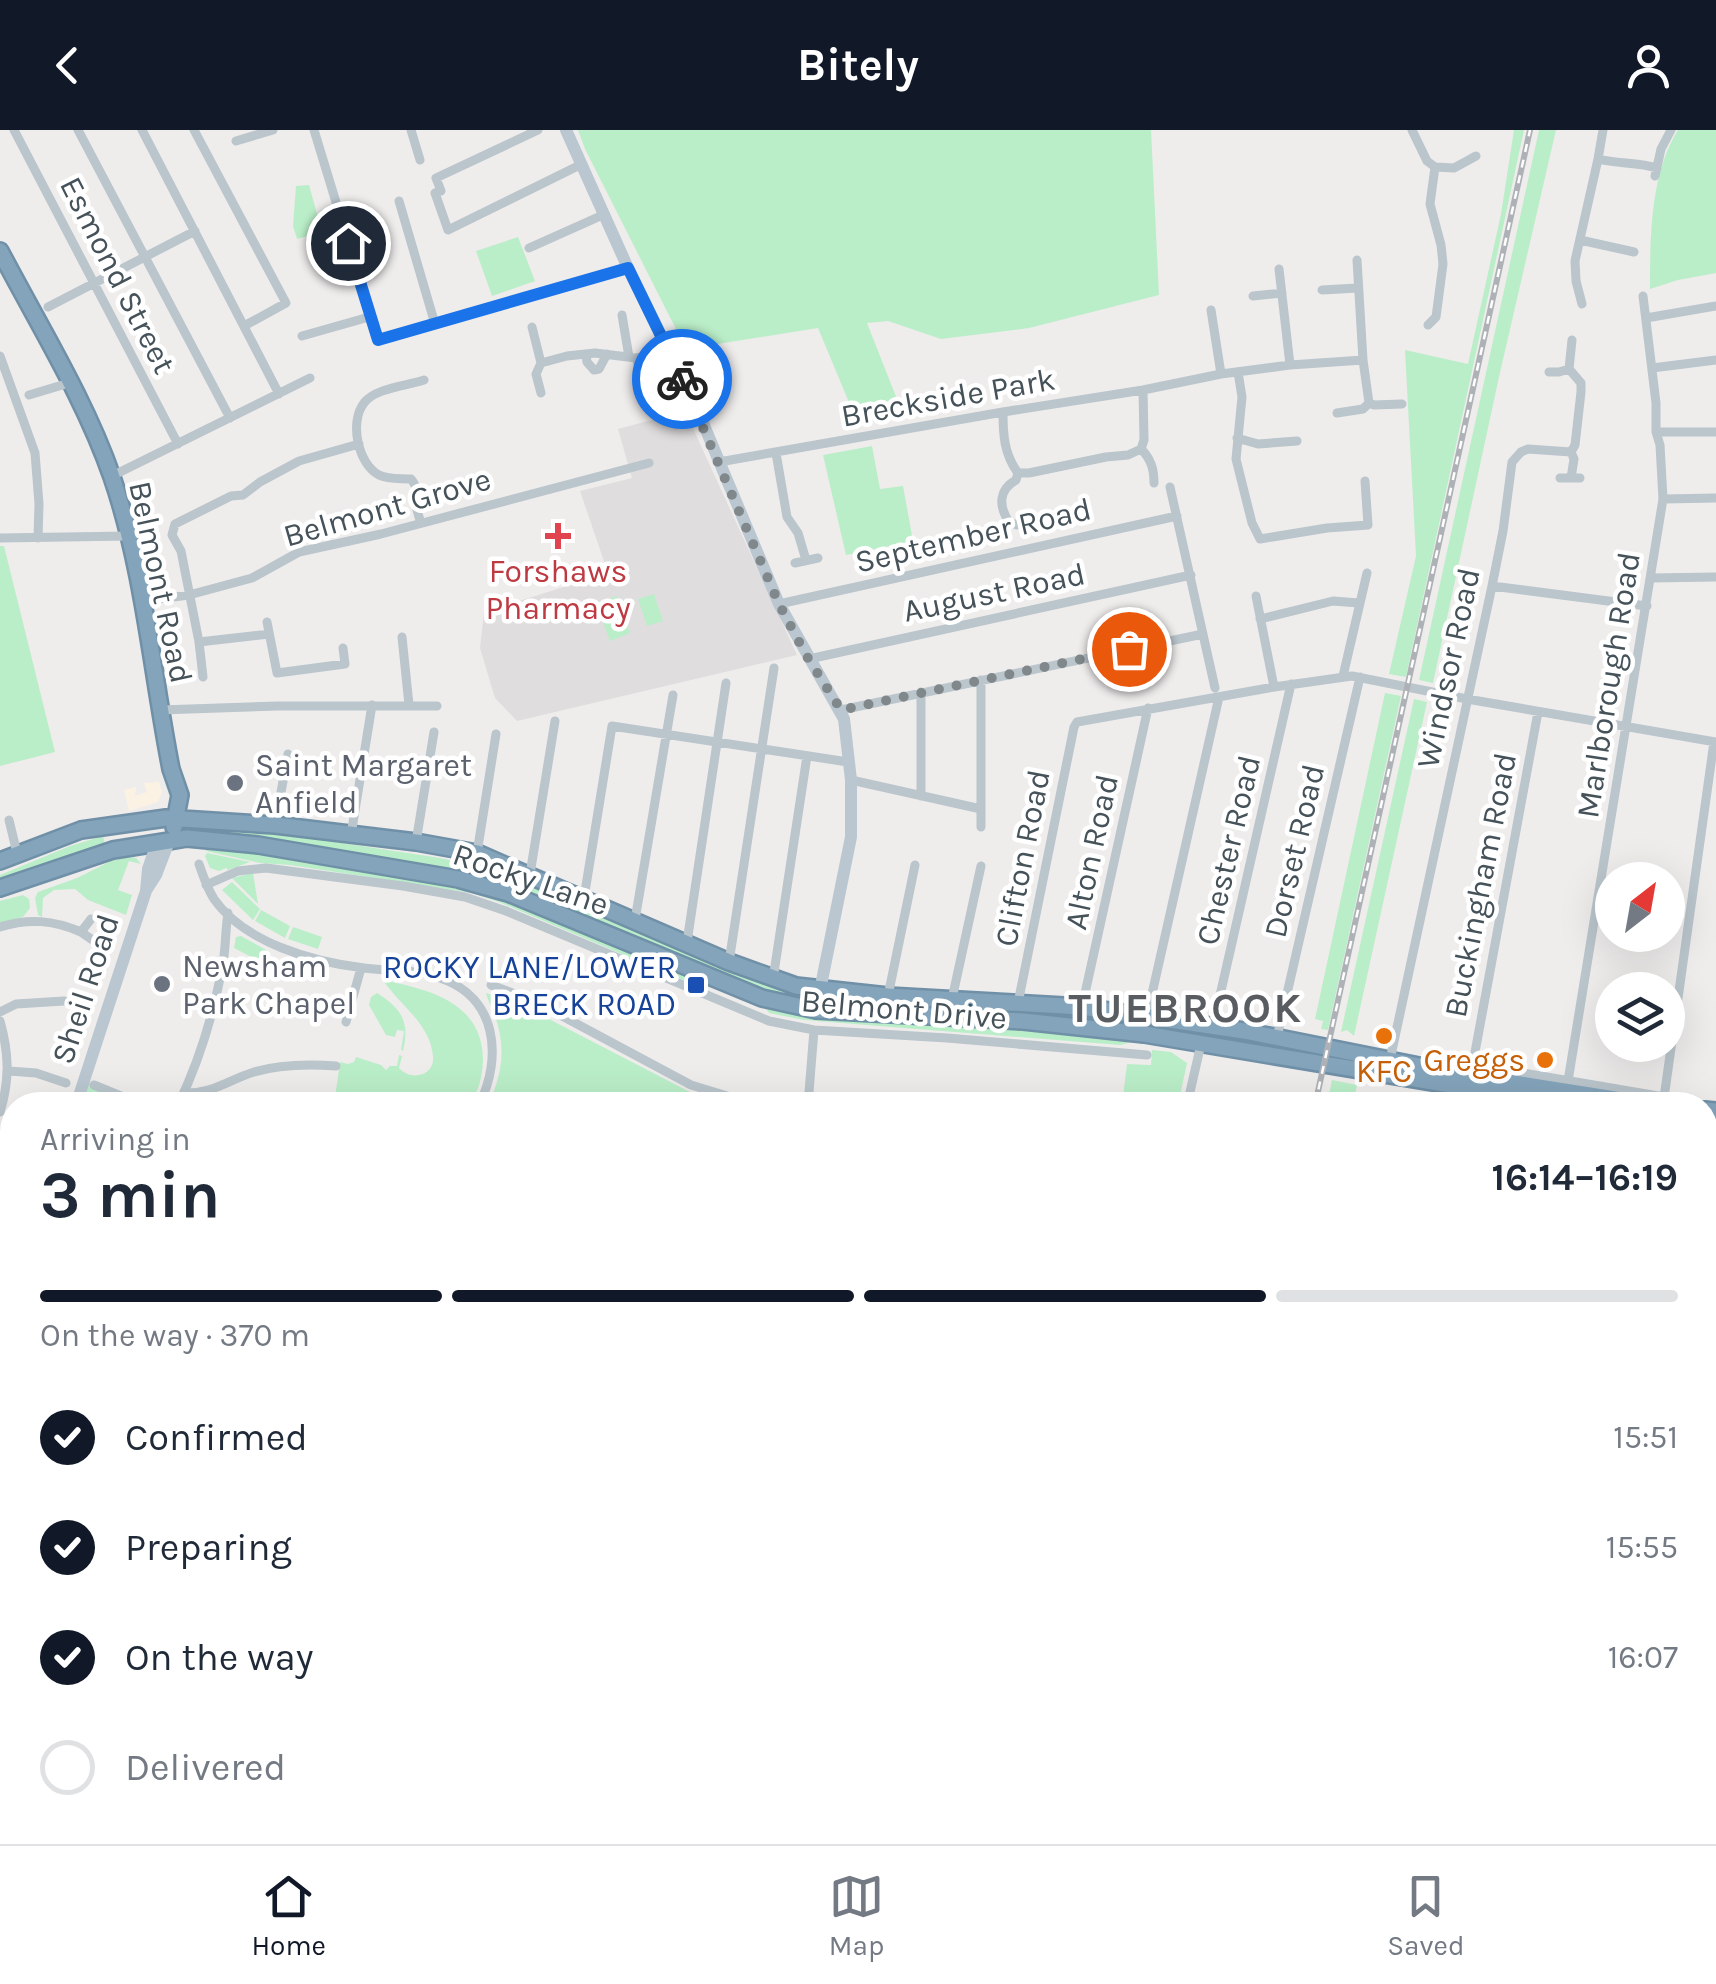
<!DOCTYPE html>
<meta charset="utf-8">
<style>
:root{--surface:#fff;--page:#f6f6f7;--text:#1f2937;--muted:#747a83;--line:#e0e1e3;--accent:#111827}
body{margin:0;font-family:Karla,sans-serif;background:var(--page);color:var(--text);height:100vh;display:flex;flex-direction:column;font-size:38px;white-space:nowrap}
*{box-sizing:border-box;margin:0}
p{font-size:32px;color:var(--muted)}
.icon{flex:none;width:55px;height:55px;fill:none;stroke:currentColor;stroke-width:2;stroke-linecap:round;stroke-linejoin:round}
.map{position:relative;flex:1;overflow:hidden}
.panel{position:absolute;left:0px;top:962px;width:1718px;height:752px;display:flex;flex-direction:column;background:var(--surface);border-radius:40px 40px 0 0;box-shadow:0 10px 40px #0002}
.panel>*{flex:none}
.needle{width:65px;rotate:31deg}
.controls{position:absolute;left:1595px;top:732px;display:grid;gap:20px}
.controls a{display:grid;place-items:center;width:90px;height:90px;border-radius:50%;background:var(--surface);box-shadow:0 10px 40px #0002;font-size:50px}
.pin{position:absolute;display:grid;place-items:center;width:85px;height:85px;color:#fff;margin:-42px;border:5px solid #fff;border-radius:50%;box-shadow:0 2px 10px #0007}
.courier{position:absolute;display:grid;place-items:center;width:100px;height:100px;margin:-50px;border:8px solid #1a73e8;border-radius:50%;background:#fff;color:#222;box-shadow:0 2px 12px #0007}
.overview em{font-style:normal;font-weight:700}
.overview div{display:flex;flex-direction:column-reverse}
.overview{display:flex;align-items:center;justify-content:space-between;height:170px;padding:0 40px}
h1{font-size:65px;font-weight:700;line-height:75px}
.bar{display:grid;grid-template-columns:repeat(4,1fr);gap:15px 10px;align-content:center;height:120px;padding:0 40px}
.bar i{height:12px;border-radius:8px;background:var(--line)}
.bar .on{background:var(--accent)}
.bar p{grid-column:span 4}
ol{padding:0 40px;list-style:none}
li{display:flex;align-items:center;gap:30px;height:110px}
li p{margin-inline-start:auto}
li .icon{padding:10px;border-radius:50%;background:var(--accent);color:#fff;stroke-width:4}
li:last-child{color:var(--muted)}
li i{width:55px;height:55px;border:5px solid var(--line);border-radius:50%}
header{display:flex;justify-content:space-between;align-items:center;height:130px;padding:0 40px;background:var(--accent);color:#fff;font-size:45px;font-weight:700}
.tabs{display:flex;justify-content:space-around;align-items:center;height:140px;border-top:2px solid var(--line);background:var(--surface);font-size:28px;color:var(--muted)}
.tabs a{display:grid;justify-items:center;gap:5px}
.tabs .on{color:var(--accent)}
.map>svg:first-child{display:block}
.commercial{fill:#fbf2e4}
.education{fill:#e0ddde}
.green{fill:#baeec8}
.lines{fill:none;stroke-linecap:round;stroke-linejoin:round}
.highway-casing{stroke:#6f90a7;stroke-width:20}
.street{stroke:#bac5cc;stroke-width:9}
.secondary{stroke:#bac7d1;stroke-width:12}
.highway{stroke:#84a4bb;stroke-width:15}
.rail-casing{stroke:#aeb2b7;stroke-width:6}
.rail{stroke:#fff;stroke-width:2.5;stroke-dasharray:8;stroke-linecap:butt}
.done{stroke:#80888c;stroke-width:10;stroke-dasharray:0 18}
.route{stroke:#1a73e8;stroke-width:12}
.health-dot{fill:#e0444e;stroke:#fff;stroke-width:4}
.worship-dot{fill:#6b7280;stroke:#fff;stroke-width:4}
.transit-dot{fill:#1a4fb4;stroke:#fff;stroke-width:4}
.food-dot{fill:#e8710a;stroke:#fff;stroke-width:4}
.labels{text-anchor:middle;stroke-width:9;stroke-linejoin:round;paint-order:stroke}
.street-label{font-size:32px;fill:#455259;stroke:#fff}
.health-label{font-size:32px;fill:#be3a42;stroke:#fff}
.worship-label{font-size:32px;fill:#5b616d;stroke:#fff;text-anchor:start}
.transit-label{font-size:32px;fill:#164399;stroke:#fff;text-anchor:end}
.food-label{font-size:32px;fill:#c56008;stroke:#fff;text-anchor:end}
.district-label{font-size:42px;font-weight:bold;letter-spacing:2.5px;fill:#595d61;stroke:#fff}
</style>
<header><svg class="icon" aria-label="back" viewBox="0 0 24 24"><path d="M15 5l-7 7 7 7"/></svg>Bitely<svg class="icon" aria-label="person" viewBox="0 0 24 24"><circle cx="12" cy="8" r="4"/><path d="M4 21q1-7 8-7t8 7"/></svg></header>
<div class="map">
<svg width="1716" height="1714" viewBox="0 0 1716 1714">
<rect width="100%" height="100%" fill="#efecec"/>
<path class="commercial" d="M159 652 162 662 158 672 129 681 124 660 136 657 135 666 147 662 144 653Z"/>
<path class="education" d="M685 281 797 525 517 591 495 568 480 518 484 482 608 443 580 361 632 348 618 299Z
M1706 1189 1716 1191V1236L1705 1234Z
M1705 1273 1716 1275V1347L1711 1368 1705 1365Z
M0 1286 12 1289V1405L0 1403Z"/>
<path class="green" d="M578 0H1151L1159 165 1029 198 941 209 888 191 867 193 904 287 858 294 818 198 686 219 585 19Z
M1514 0H1524L1406 547 1389 544 1416 426 1405 220 1468 234 1501 84Z
M1539 0H1556L1499 247 1433 553 1419 550Z
M1678 0H1716V143L1678 150 1650 159C1650 109 1650 44 1678 0Z
M309 55 322 102 297 109 293 96 296 56Z
M518 107 535 151 492 166 476 121Z
M872 316 880 359 903 356 913 411 846 425 823 325Z
M0 416H4L55 622 0 636Z
M654 464 663 491 647 496 638 469Z
M617 466 630 503 610 511 596 473Z
M1385 563 1401 566 1328 900 1321 899 1323 891 1315 889Z
M1414 569 1427 572 1354 906 1347 900 1341 902Z
M224 695 440 728 485 738 528 753 747 849 793 862 792 867 763 858 761 860 747 854V850L744 855 561 778 224 705Z
M103 706 106 717 0 755V745L70 716Z
M206 717 292 727 473 757 667 834 689 848 688 852 499 772 472 763 290 735 260 733 206 721Z
M207 723 250 732 228 740 226 738 219 741 210 738 205 726Z
M128 727 136 728 141 734 129 731 118 760 132 765 126 785 88 770 75 759 54 760 43 768 42 787 38 785 35 768 38 762 77 748 111 731Z
M253 743 258 774 232 748Z
M232 752 260 779 253 790 222 760Z
M23 765 29 769 30 778 23 787 0 793V771Z
M261 780 290 796 285 808 255 791Z
M293 797 322 807 318 819 288 809Z
M241 806 270 822 265 834 234 818 236 807Z
M383 850C430 860 483 872 483 931 482 947 479 962 469 975H334L340 932 348 934 354 932 356 927 381 935 386 940 390 936H397L399 925 402 926 399 938C410 951 435 947 433 926 430 893 399 875 383 850Z
M377 863C402 879 410 892 403 921L401 920 404 901 397 900 395 907 386 905 369 875 371 867Z
M486 863 516 872 690 962 729 975H492L494 972 492 966C503 939 505 914 495 886 492 877 488 871 486 863Z
M762 873 809 885 850 890 957 892 1172 913V918L1132 912 1120 915 804 890 769 883Z
M896 873 1038 879 1171 895 1169 902 896 877Z
M1152 920 1171 922 1187 933 1178 975H1122L1127 934 1151 935Z
M1332 950 1357 955 1353 975H1327Z
M84 951 143 975H76Z
M12 1170V1275L0 1272V1209Z
M1306 1702H1384V1703L1381 1714H1303Z
M785 1703H1049L1033 1714H802Z
M1461 1703V1702L1554 1703 1551 1714H1459Z
M1614 1703 1623 1705 1622 1714H1567L1570 1703Z"/>
<g class="lines">
<defs>
<path id="highway" d="M0 121C38 194 85 269 112 347 144 440 152 543 171 639L180 665 174 697
M0 731 81 700 166 688 275 695 416 712 477 723 729 832 796 856 888 866 1082 877 1244 901 1464 945 1653 975
M0 758 113 720 157 713 187 708 258 715 458 749 508 763 762 868 816 880 1023 891 1144 904 1570 975
M1705 980 1716 981
M1705 996 1716 997"/>
</defs>
<use href="#highway" class="highway-casing"/>
<path class="street" d="M14 0 178 314
M78 0 230 288
M142 0 279 264
M194 0 286 173 244 196
M314 0 378 210 628 138
M411 0 420 30
M538 0 436 48 441 61 435 63 448 100 582 34
M1412 0 1427 31 1435 37
M236 11 273 0
M1598 29C1618 34 1638 32 1657 38
M1435 37 1454 38 1476 26
M1655 46 1661 19 1671 0
M399 71 435 194
M1580 110 1634 122
M529 118 605 84
M1357 130 1363 230 1369 273
M1279 139 1290 235
M1322 160 1358 158
M1253 166 1282 163
M1582 174 1576 151 1575 131 1598 29 1603 0
M48 177 195 101
M1211 180 1221 244
M622 185 629 227
M1646 188 1716 176
M1428 195 1436 187 1443 134 1441 115 1430 74 1435 37
M532 197 541 233
M302 206 369 187
M586 224 587 232 594 240 599 239 607 224
M0 226 35 323 39 374 38 408
M636 228 650 267
M1652 238 1716 230
M1238 242 1242 267 1236 329 1252 393 1260 409 1327 398 1368 395 1365 351
M1549 242H1559L1569 239
M541 263 536 244 541 233 567 226 595 223 636 228 647 226 665 214
M29 265 69 253
M1003 282C1003 305 1004 324 1018 343H1029L1106 327 1128 325 1141 319 1144 310 1143 260
M1337 283 1363 279 1369 273 1374 275 1402 274
M1656 302H1716
M1237 308 1258 314 1297 311
M1141 319C1151 329 1154 339 1154 353
M776 323 787 387 798 403 806 430
M719 332 1003 282 1143 260 1221 244 1290 235 1363 230
M112 346 310 248
M1560 348H1580
M1571 348 1574 329 1571 322
M1170 357 1215 558
M1663 369 1716 368
M421 393C419 387 416 379 416 373 416 362 419 359 411 349 401 348 389 350 379 345 358 334 349 292 364 273 375 258 406 256 424 250
M1017 395 1009 392C998 375 999 360 1016 350L1018 343
M0 408 129 406
M795 433 818 428
M1651 448 1716 447
M1492 456 1647 476
M1256 466 1274 557
M142 471 189 465 252 448 299 422 381 404 649 333
M779 474 1177 386
M1260 489 1333 471 1359 473
M267 492 277 543 345 534 343 518
M402 507 409 575
M199 512 269 504
M809 529 1191 445
M1343 546 1367 443
M203 547 199 512 181 421 172 405 175 394 231 366 243 365 260 352 299 331 359 314
M981 550V697
M160 580 277 576H437
M841 580 1203 504
M851 650 981 679
M921 666V562
M9 690 17 723
M275 695 288 624
M351 705 372 575
M416 712 434 602
M477 723 496 604
M199 734C203 746 207 758 214 769 245 813 313 832 364 838 388 841 416 839 440 848 497 867 503 927 479 975
M530 744 555 591
M206 755 238 741 266 738 403 756 465 767 506 781 769 891 814 900 947 908 1147 925
M584 768 612 596 848 632
M91 789 81 802 94 811
M635 790 673 565
M0 797C29 788 53 790 81 802
M687 812 726 553
M729 832 774 538
M773 849 807 626
M491 855 534 871 691 955 757 975
M888 866 915 735
M952 869 981 736
M1018 873 1074 597 1077 592 1274 557 1352 546 1467 569 1716 612
M1082 877 1148 578
M0 882 16 874 64 871
M1147 886 1219 567
M0 891C9 923 10 950 0 982
M346 892 361 838
M1213 896 1291 554
M1277 907 1360 547
M1390 930 1492 456 1503 401 1512 332 1521 322 1528 319 1571 322 1575 315 1581 262V253L1569 239 1572 210
M1474 938 1473 933 1538 582
M1470 940 1483 936 1664 967
M9 941 36 943 66 953
M1568 951 1663 369 1660 315 1656 302V273L1643 166
M94 955 143 975
M184 963C213 964 228 950 254 942 281 934 309 934 336 936
M1463 966 1522 975
M178 975C199 932 213 885 222 839 226 821 225 801 228 783
M804 975 809 962 814 900
M1187 975 1201 914
M1398 975 1399 972
M1663 975 1714 612
M0 1104 12 1108
M1705 1172 1716 1122
M1705 1179 1716 1181
M1705 1240 1716 1242
M0 1272 12 1275
M1705 1408 1716 1414
M0 1441 12 1444
M1705 1492 1716 1498
M0 1514 12 1518
M1705 1558 1716 1565
M0 1590 12 1594
M0 1648 12 1652
M1705 1685 1710 1659 1716 1646
M324 1702 366 1714
M689 1702 716 1714
M926 1702 944 1714
M1680 1702 1716 1708
M79 1714 82 1702
M150 1714 153 1702
M225 1714 228 1702
M313 1714 316 1702
M386 1714 389 1702
M520 1714 527 1702
M579 1714 586 1702
M1056 1714 1064 1702
M1110 1714 1113 1702
M1559 1714 1562 1702"/>
<path class="secondary" d="M566 0 628 138 698 281 779 474 844 589 851 650V707L816 880
M147 759 156 745 169 711
M76 975 146 761 148 739 157 713
M0 1209 12 1170"/>
<use href="#highway" class="highway"/>
<defs>
<path id="rail" d="M1315 975 1530 0
M1161 1714 1164 1702"/>
</defs>
<use href="#rail" class="rail-casing"/>
<use href="#rail" class="rail"/>
</g>
<g class="lines">
<path class="done" d="M682 249 779 474 806 525 841 580 1129 519"/>
<path class="route" d="M348 113 378 210 628 138 682 249"/>
</g>
<path class="health-dot" d="M553 391h10v10h10v10h-10v10h-10v-10h-10v-10h10z"/>
<g class="worship-dot">
<circle cx="235" cy="653" r="10"/>
<circle cx="162" cy="854" r="10"/>
</g>
<rect class="transit-dot" x="686" y="845" width="20" height="20" rx="5"/>
<g class="food-dot">
<circle cx="1384" cy="906" r="10"/>
<circle cx="1545" cy="930" r="10"/>
</g>
<g class="labels">
<g class="street-label">
<text transform="translate(118 145) rotate(63)" y="11">Esmond Street</text>
<text transform="translate(948 267) rotate(-10)" y="11">Breckside Park</text>
<text transform="translate(387 377) rotate(-16)" y="11">Belmont Grove</text>
<text transform="translate(973 405) rotate(-13)" y="11">September Road</text>
<text transform="translate(161 452) rotate(78)" y="11">Belmont Road</text>
<text transform="translate(994 462) rotate(-12)" y="11">August Road</text>
<text transform="translate(1448 538) rotate(-78)" y="11">Windsor Road</text>
<text transform="translate(1608 555) rotate(-81)" y="11">Marlborough Road</text>
<text transform="translate(1228 720) rotate(-77)" y="11">Chester Road</text>
<text transform="translate(1294 721) rotate(-77)" y="11">Dorset Road</text>
<text transform="translate(1091 722) rotate(-78)" y="11">Alton Road</text>
<text transform="translate(1022 728) rotate(-79)" y="11">Clifton Road</text>
<text transform="translate(531 749) rotate(19)" y="11">Rocky Lane</text>
<text transform="translate(1480 755) rotate(-79)" y="11">Buckingham Road</text>
<text transform="translate(85 859) rotate(-72)" y="11">Sheil Road</text>
<text transform="translate(904 879) rotate(5)" y="11">Belmont Drive</text>
</g>
<g class="health-label">
<text x="558" y="452">Forshaws<tspan x="558" dy="37">Pharmacy</tspan></text>
</g>
<g class="worship-label">
<text x="255" y="646">Saint Margaret<tspan x="255" dy="37">Anfield</tspan></text>
<text x="182" y="847">Newsham<tspan x="182" dy="37">Park Chapel</tspan></text>
</g>
<g class="transit-label">
<text x="676" y="848">ROCKY LANE/LOWER<tspan x="676" dy="37">BRECK ROAD</tspan></text>
</g>
<g class="food-label">
<text x="1525" y="941">Greggs</text>
<text x="1384" y="952" text-anchor="middle">KFC</text>
</g>
<g class="district-label">
<text x="1186" y="892">TUEBROOK</text>
</g>
</g>
</svg>
<div class="controls">
<a><svg class="needle" viewBox="-14 -14 28 28"><path d="M0-13l5 13h-10z" fill="#e53935"/><path d="M0 13l5-13h-10z" fill="#747a83"/></svg></a>
<a><svg class="icon" aria-label="layers" viewBox="0 0 24 24"><path d="M12 4l9 5-9 5-9-5zM3 14l9 5 9-5"/></svg></a>
</div>
<div class="pin" style="left:1129px;top:519px;background:#ea580c"><svg class="icon" aria-label="bag" viewBox="0 0 24 24"><path d="M5 8h14l-1 12H6zM9 8a3 3 0 0 1 6 0"/></svg></div>
<div class="pin" style="left:348px;top:113px;background:#1f2937"><svg class="icon" aria-label="home" viewBox="0 0 24 24"><path d="M3 11l9-7 9 7M6 9v11h12V9"/></svg></div>
<div class="courier" style="left:682px;top:249px"><svg class="icon" aria-label="bike" viewBox="0 0 24 24"><circle cx="6" cy="16" r="4"/><circle cx="18" cy="16" r="4"/><path d="M6 16l4-8h5l3 8M10 8l3 8H6M13 5h3"/></svg></div>
<section class="panel">
<div class="overview"><div><h1>3 min</h1><p>Arriving in</p></div><em>16:14–16:19</em></div>
<div class="bar"><i class="on"></i><i class="on"></i><i class="on"></i><i></i><p>On the way · 370 m</p></div>
<ol>
<li><svg class="icon" aria-label="check" viewBox="0 0 24 24"><path d="M5 12l5 5 9-10"/></svg>Confirmed<p>15:51</p></li>
<li><svg class="icon" aria-label="check" viewBox="0 0 24 24"><path d="M5 12l5 5 9-10"/></svg>Preparing<p>15:55</p></li>
<li><svg class="icon" aria-label="check" viewBox="0 0 24 24"><path d="M5 12l5 5 9-10"/></svg>On the way<p>16:07</p></li>
<li><i></i>Delivered</li>
</ol>
</section>
</div>
<nav class="tabs">
<a class="on"><svg class="icon" aria-label="home" viewBox="0 0 24 24"><path d="M3 11l9-7 9 7M6 9v11h12V9"/></svg>Home</a>
<a><svg class="icon" aria-label="map" viewBox="0 0 24 24"><path d="M3 6l6-2 6 2 6-2v14l-6 2-6-2-6 2zM9 4v14M15 6v14"/></svg>Map</a>
<a><svg class="icon" aria-label="saved" viewBox="0 0 24 24"><path d="M7 4h10v16l-5-4-5 4z"/></svg>Saved</a>
</nav>
